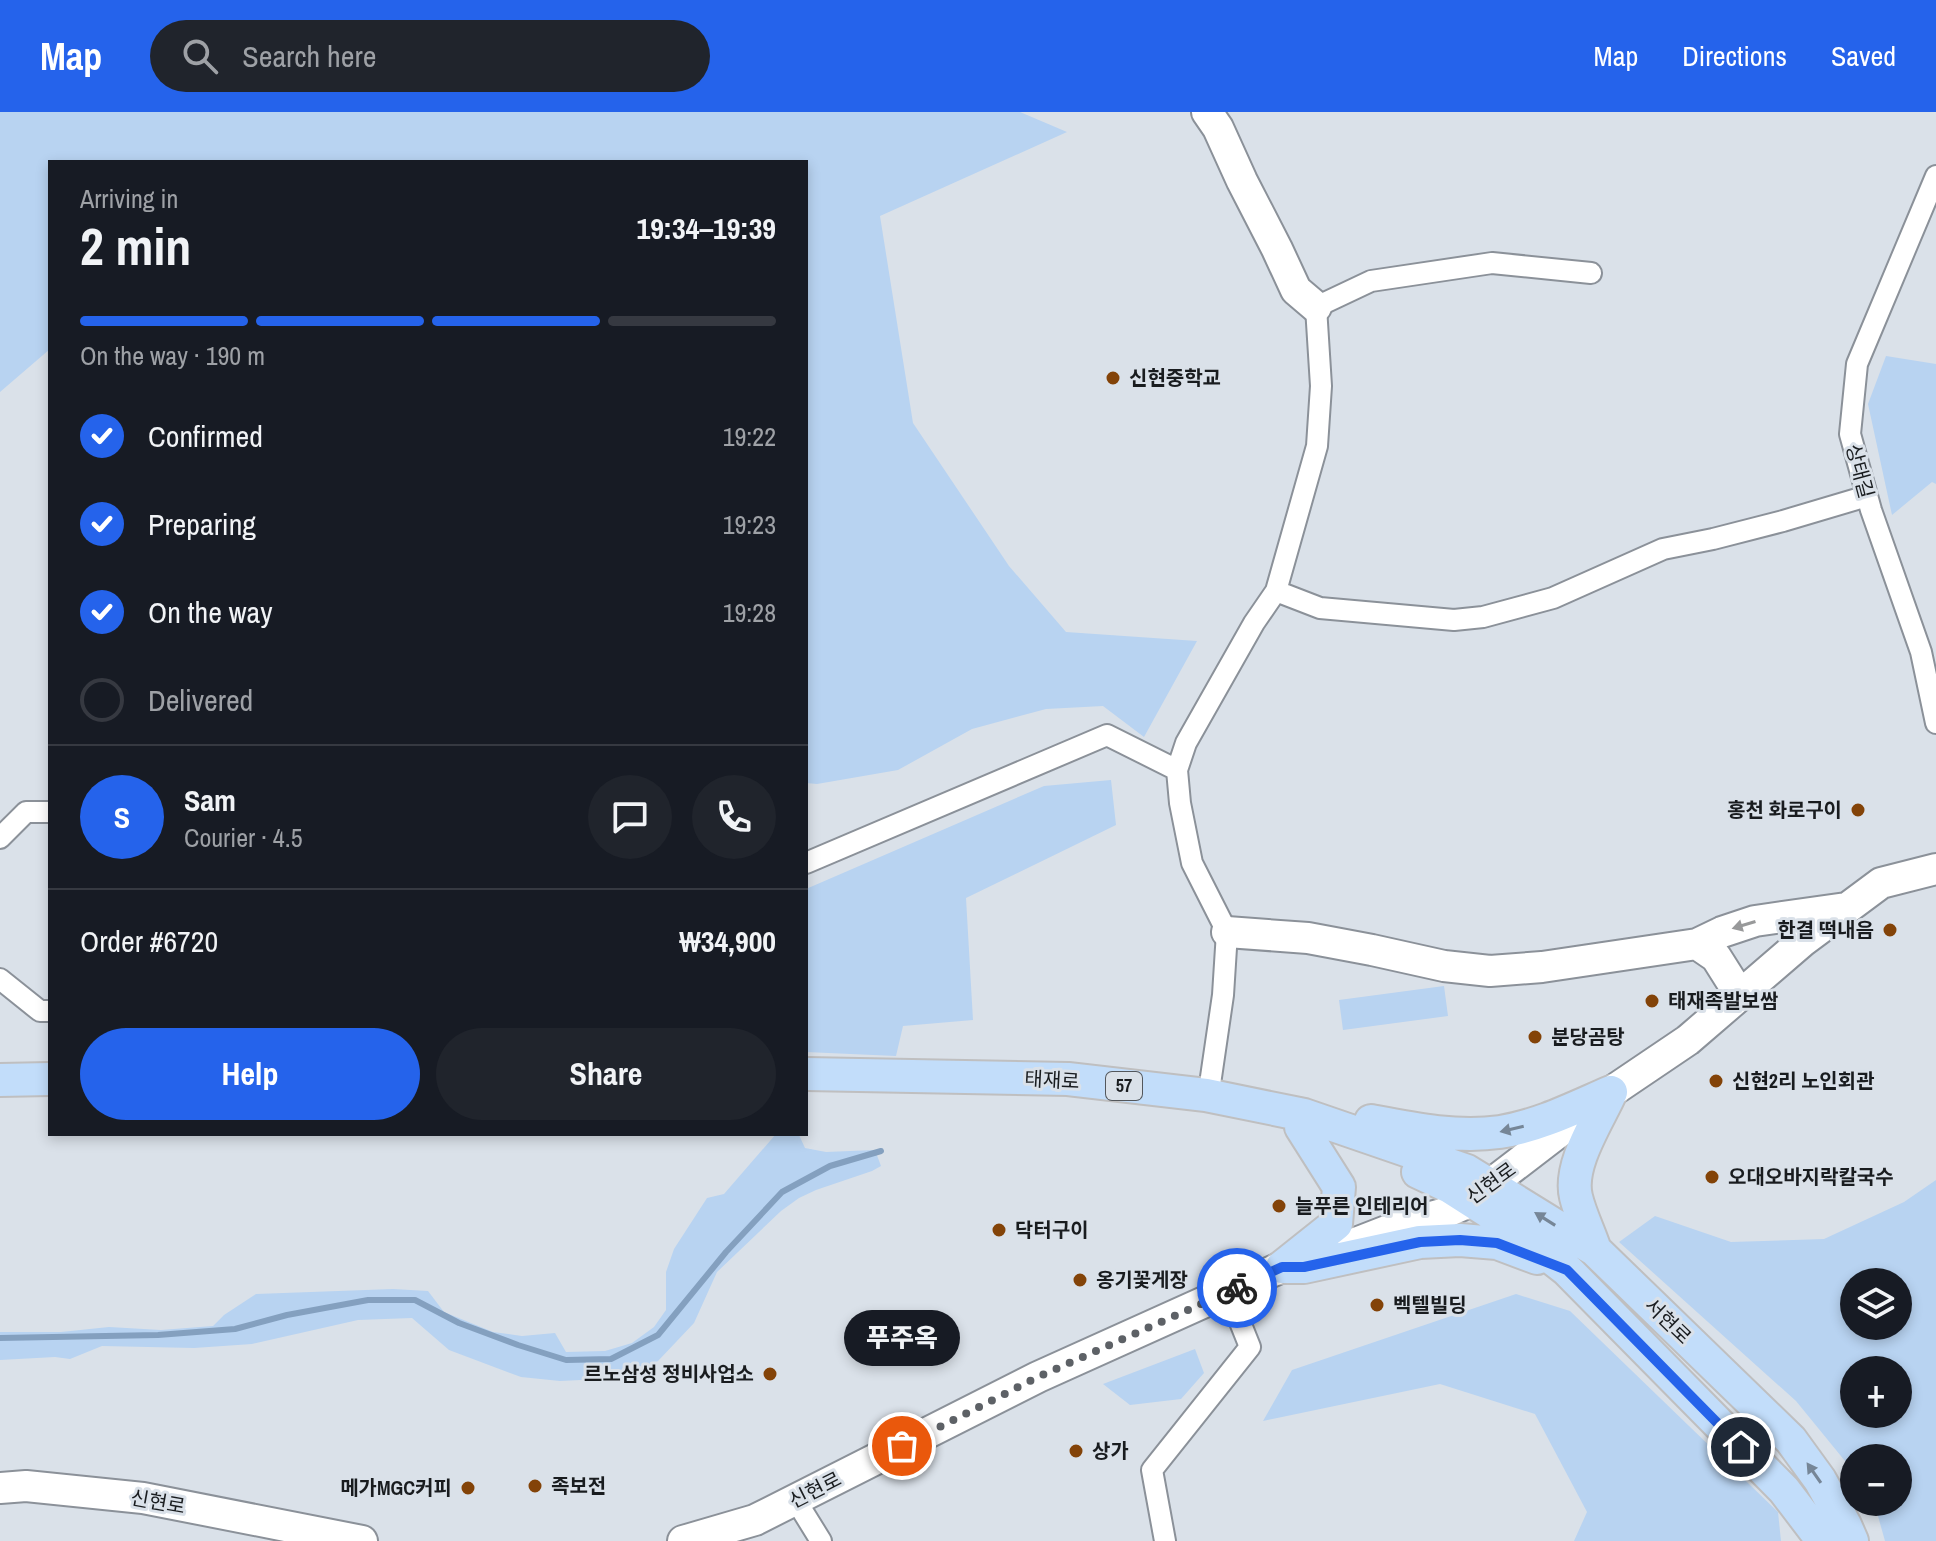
<!DOCTYPE html>
<meta charset="utf-8">
<style>
:root{--surface:#171b24;--page:#20242c;--text:#f1f3f6;--muted:#9ea1a6;--line:#363941;--accent:#2563eb}
body{margin:0;font-family:"Archivo Narrow","Noto Sans KR",sans-serif;background:var(--page);color:var(--text);height:100vh;display:flex;flex-direction:column;font-size:30px;white-space:nowrap}
*{box-sizing:border-box;margin:0}
p{font-size:26px;color:var(--muted)}
.icon{flex:none;width:44px;height:44px;fill:none;stroke:currentColor;stroke-width:2;stroke-linecap:round;stroke-linejoin:round}
.map{position:relative;flex:1;overflow:hidden}
.details{position:absolute;left:48px;top:48px;width:760px;height:976px;display:flex;flex-direction:column;background:var(--surface);border-radius:0px;box-shadow:0 4px 12px #0003}
.details>*{flex:none}
.controls{position:absolute;left:1840px;top:1156px;display:grid;gap:16px}
.controls a{display:grid;place-items:center;width:72px;height:72px;border-radius:50%;background:var(--surface);box-shadow:0 4px 12px #0003;font-size:40px}
.pin{position:absolute;display:grid;place-items:center;width:68px;height:68px;color:#fff;margin:-34px;border:4px solid #fff;border-radius:50%;box-shadow:0 2px 8px #0007}
.courier{position:absolute;display:grid;place-items:center;width:80px;height:80px;margin:-40px;border:6px solid #2563eb;border-radius:50%;background:#fff;color:#222;box-shadow:0 2px 10px #0007}
.bubble{position:absolute;height:56px;border-radius:28px;background:var(--surface);box-shadow:0 4px 12px #0003;font-size:26px;font-weight:800;line-height:56px;text-align:center}
.summary em{font-style:normal;font-weight:800}
.summary div{display:flex;flex-direction:column-reverse}
.summary{display:flex;align-items:center;justify-content:space-between;height:136px;padding:0 32px}
h1{font-size:52px;font-weight:800;line-height:60px}
.bar{display:grid;grid-template-columns:repeat(4,1fr);gap:12px 8px;align-content:center;height:96px;padding:0 32px}
.bar i{height:10px;border-radius:6px;background:var(--line)}
.bar .selected{background:var(--accent)}
.bar p{grid-column:span 4}
.line{display:flex;align-items:center;gap:20px;padding:0 32px;border-top:2px solid var(--line)}
.line div{flex:1}
.round{display:grid;place-items:center;flex:none;width:84px;height:84px;border-radius:42px;background:var(--page)}
ol{padding:0 32px;list-style:none}
li{display:flex;align-items:center;gap:24px;height:88px}
li p{margin-inline-start:auto}
li .icon{padding:8px;border-radius:50%;background:var(--accent);color:#fff;stroke-width:4}
li:last-child{color:var(--muted)}
li i{width:44px;height:44px;border:4px solid var(--line);border-radius:50%}
.action{display:flex;gap:16px;margin-top:auto;padding:16px 32px}
.action a{flex:1;height:92px;border-radius:48px;background:var(--accent);color:#fff;font-size:32px;font-weight:800;line-height:92px;text-align:center}
.action a+a{background:var(--page);color:var(--text)}
header{display:flex;align-items:center;gap:48px;box-sizing:border-box;height:112px;padding:0 40px;background:var(--accent);color:#fff}
header strong{font-size:38px}
nav{display:flex;gap:44px;margin-inline-start:auto;font-size:28px}
.search{width:560px;height:72px;background:var(--page);display:flex;align-items:center;gap:20px;box-sizing:border-box;padding:0 28px;border-radius:44px;color:var(--muted);font-size:30px}
.map>svg:first-child{display:block}
.green{fill:#b8d3f1;fill-rule:evenodd}
.lines{fill:none;stroke-linecap:round;stroke-linejoin:round}
.stream{stroke:#84a0bf;stroke-width:6}
.street-casing{stroke:#8b9199;stroke-width:24}
.secondary-casing{stroke:#8b9199;stroke-width:34}
.primary-casing{stroke:#bfbfc0;stroke-width:36}
.street{stroke:#fff;stroke-width:20}
.secondary{stroke:#fff;stroke-width:30}
.primary{stroke:#c2ddfa;stroke-width:32}
.oneway{fill:#98999a}
.oneway2{fill:#768697}
.done{stroke:#5d6166;stroke-width:8;stroke-dasharray:0 14.4}
.route{stroke:#2563eb;stroke-width:10}
.poi-dot{fill:#834308;stroke:#dae1e9;stroke-width:3}
.labels{text-anchor:middle;stroke-width:6;stroke-linejoin:round;paint-order:stroke}
.shield{fill:#dae1e9;stroke:#53575c;stroke-width:2}
.shield-label{font-size:18px;font-weight:bold;fill:#191c1f}
.poi-label{font-size:20px;font-weight:bold;fill:#191c1f;stroke:#dae1e9;text-anchor:start}
.street-label{font-size:20px;fill:#191c1f;stroke:#dae1e9}
</style>
<header>
<strong>Map</strong>
<div class="search"><svg class="icon" aria-label="search" viewBox="0 0 24 24"><circle cx="10" cy="10" r="6"/><path d="M15 15l6 6"/></svg>Search here</div>
<nav><a>Map</a><a>Directions</a><a>Saved</a></nav>
</header>
<div class="map">
<svg width="1936" height="1429" viewBox="0 0 1936 1429">
<rect width="100%" height="100%" fill="#dae1e9"/>
<path class="green" d="M0 0H1020L1067 20 880 104 913 311 1009 454 1066 520 1197 529 1144 625 1103 594 1046 597 972 617 898 658 817 672 806 671V50H50V237L0 280Z
M1886 244 1936 252V372L1932 370 1892 403 1868 292Z
M1111 668 1116 713 966 786 973 908 903 914 896 944 806 940V777L1044 674Z
M1444 874 1448 904 1343 918 1339 888Z
M776 1022 799 1023 805 1036 826 1040 875 1038 881 1054 872 1059 816 1078 799 1086 781 1099 717 1160 694 1211 658 1249 622 1266 560 1269 521 1265 449 1238 412 1206 358 1208 252 1232 194 1236 102 1234 70 1247 55 1245 0 1248V1220H61L109 1215 161 1218 213 1214 224 1203 256 1182 393 1177 428 1179 444 1200 493 1220 522 1224 555 1221 566 1240 605 1239 632 1231 654 1215 666 1198V1160L674 1137 707 1086 724 1082Z
M1936 1068V1429H1885L1874 1390H1898V1346H1854V1360L1796 1289 1619 1130 1655 1104 1731 1130 1824 1127 1904 1090ZM1854 1170H1898V1214H1854ZM1898 1258V1302H1854V1258Z
M1516 1182 1570 1199 1778 1400 1781 1429H1574L1587 1400 1535 1302 1440 1272 1263 1309 1292 1258Z
M1195 1237 1204 1261 1181 1287 1130 1293 1103 1272Z"/>
<g class="lines">
<path class="stream" d="M0 1226 158 1223 235 1217 287 1203 368 1188H415L459 1211 518 1233 566 1248 611 1247 658 1223 726 1140 782 1080 830 1054 881 1039"/>
<defs>
<path id="street" d="M1936 64 1857 252 1850 322 1871 398 1921 540 1936 611
M1276 479 1320 496 1454 508 1483 505 1553 486 1663 437 1713 427 1783 409 1867 384
M0 726 26 700H50
M806 751 1107 623 1177 658
M0 867 40 899H50
M1210 972 1223 883 1227 820 1192 751 1180 691 1177 658 1186 631 1254 511 1276 479 1317 334 1321 274 1316 195 1371 169 1492 151 1591 161
M795 1387 821 1429
M1165 1429 1152 1358 1250 1235 1228 1180"/>
<path id="secondary" d="M1207 0 1218 16 1242 69 1277 137 1296 178 1316 195
M1227 820 1308 826 1372 838 1444 854 1490 859 1542 855 1697 832 1722 820 1755 809 1846 796
M1697 832 1716 845 1740 883
M0 1376 26 1374 143 1386 362 1429
M683 1429 755 1408 1038 1265 1282 1155 1343 1136 1402 1113 1442 1102 1465 1092 1611 980 1688 928 1803 829 1881 771 1936 757"/>
<path id="primary" d="M806 962 1068 967 1206 983 1304 1003 1467 1059 1595 1138 1791 1328 1820 1368 1845 1413 1852 1429
M0 968 50 967
M1371 1009C1413 1017 1457 1026 1500 1020 1539 1014 1576 995 1611 980
M1418 1060 1450 1075 1508 1112 1567 1158 1784 1378 1816 1420 1820 1429
M1595 1138C1589 1120 1580 1102 1576 1085 1568 1053 1598 1009 1611 980
M1282 1155H1304L1420 1130 1460 1128 1497 1131 1537 1146
M1282 1155 1336 1112 1339 1075 1301 1015"/>
</defs>
<use href="#street" class="street-casing"/>
<use href="#secondary" class="secondary-casing"/>
<use href="#primary" class="primary-casing"/>
<use href="#street" class="street"/>
<use href="#secondary" class="secondary"/>
<use href="#primary" class="primary"/>
</g>
<defs><path id="oneway-solid" d="M-6-.8H1V-3.2L6.5 0L1 3.2V.8H-6Z" transform="scale(2)"/></defs>
<use class="oneway" href="#oneway-solid" transform="translate(1744 813) rotate(163)"/>
<g class="oneway2">
<use href="#oneway-solid" transform="translate(1512 1017) rotate(167)"/>
<use href="#oneway-solid" transform="translate(1545 1107) rotate(-148)"/>
<use href="#oneway-solid" transform="translate(1814 1361) rotate(-125)"/>
</g>
<g class="lines">
<path class="done" d="M902 1334 1038 1265 1237 1176"/>
<path class="route" d="M1237 1176 1282 1155H1304L1420 1130 1460 1128 1497 1131 1567 1158 1741 1335"/>
</g>
<g class="poi-dot">
<circle cx="1113" cy="266" r="8"/>
<circle cx="1858" cy="698" r="8"/>
<circle cx="1890" cy="818" r="8"/>
<circle cx="1652" cy="889" r="8"/>
<circle cx="1535" cy="925" r="8"/>
<circle cx="1716" cy="969" r="8"/>
<circle cx="1712" cy="1065" r="8"/>
<circle cx="1279" cy="1094" r="8"/>
<circle cx="999" cy="1118" r="8"/>
<circle cx="1080" cy="1168" r="8"/>
<circle cx="1377" cy="1193" r="8"/>
<circle cx="770" cy="1262" r="8"/>
<circle cx="1076" cy="1339" r="8"/>
<circle cx="535" cy="1374" r="8"/>
<circle cx="468" cy="1376" r="8"/>
</g>
<g class="labels">
<rect class="shield" x="1106" y="960" width="36" height="28" rx="6"/>
<g class="shield-label">
<text x="1124" y="980">57</text>
</g>
<g class="poi-label">
<text x="1129" y="273">신현중학교</text>
<text x="1842" y="705" text-anchor="end">홍천 화로구이</text>
<text x="1874" y="825" text-anchor="end">한결 떡내음</text>
<text x="1668" y="896">태재족발보쌈</text>
<text x="1551" y="932">분당곰탕</text>
<text x="1732" y="976">신현2리 노인회관</text>
<text x="1728" y="1072">오대오바지락칼국수</text>
<text x="1295" y="1101">늘푸른 인테리어</text>
<text x="1015" y="1125">닥터구이</text>
<text x="1096" y="1175">옹기꽃게장</text>
<text x="1393" y="1200">벡텔빌딩</text>
<text x="754" y="1269" text-anchor="end">르노삼성 정비사업소</text>
<text x="1092" y="1346">상가</text>
<text x="551" y="1381">족보전</text>
<text x="452" y="1383" text-anchor="end">메가MGC커피</text>
</g>
<g class="street-label">
<text transform="translate(1860 359) rotate(75)" y="7">상태길</text>
<text transform="translate(1052 968) rotate(3)" y="7">태재로</text>
<text transform="translate(1491 1071) rotate(-36)" y="7">신현로</text>
<text transform="translate(1668 1209) rotate(44)" y="7">서현로</text>
<text transform="translate(815 1378) rotate(-27)" y="7">신현로</text>
<text transform="translate(158 1390) rotate(10)" y="7">신현로</text>
</g>
</g>
</svg>
<div class="controls">
<a><svg class="icon" aria-label="layers" viewBox="0 0 24 24"><path d="M12 4l9 5-9 5-9-5zM3 14l9 5 9-5"/></svg></a>
<a>+</a>
<a>−</a>
</div>
<div class="pin" style="left:902px;top:1334px;background:#ea580c"><svg class="icon" aria-label="bag" viewBox="0 0 24 24"><path d="M5 8h14l-1 12H6zM9 8a3 3 0 0 1 6 0"/></svg></div>
<div class="pin" style="left:1741px;top:1335px;background:#1f2937"><svg class="icon" aria-label="home" viewBox="0 0 24 24"><path d="M3 11l9-7 9 7M6 9v11h12V9"/></svg></div>
<div class="courier" style="left:1237px;top:1176px"><svg class="icon" aria-label="bike" viewBox="0 0 24 24"><circle cx="6" cy="16" r="4"/><circle cx="18" cy="16" r="4"/><path d="M6 16l4-8h5l3 8M10 8l3 8H6M13 5h3"/></svg></div>
<div class="bubble" style="left:844px;top:1198px;width:116px">푸주옥</div>
<section class="details">
<div class="summary"><div><h1>2 min</h1><p>Arriving in</p></div><em>19:34–19:39</em></div>
<div class="bar"><i class="selected"></i><i class="selected"></i><i class="selected"></i><i></i><p>On the way · 190 m</p></div>
<ol>
<li><svg class="icon" aria-label="check" viewBox="0 0 24 24"><path d="M5 12l5 5 9-10"/></svg>Confirmed<p>19:22</p></li>
<li><svg class="icon" aria-label="check" viewBox="0 0 24 24"><path d="M5 12l5 5 9-10"/></svg>Preparing<p>19:23</p></li>
<li><svg class="icon" aria-label="check" viewBox="0 0 24 24"><path d="M5 12l5 5 9-10"/></svg>On the way<p>19:28</p></li>
<li><i></i>Delivered</li>
</ol>
<div class="line" style="height:144px"><b class="round" style="background:var(--accent);color:#fff">S</b><div><b>Sam</b><p>Courier · 4.5</p></div><a class="round"><svg class="icon" aria-label="chat" viewBox="0 0 24 24"><path d="M4 5h16v11H9l-5 4z"/></svg></a><a class="round"><svg class="icon" aria-label="phone" viewBox="0 0 24 24"><path d="M5 4h4l2 5-3 2q2 4 5 5l2-3 5 2v4C11 20 4 13 5 4z"/></svg></a></div>
<div class="line" style="height:104px"><div>Order #6720</div><b>₩34,900</b></div>
<div class="action"><a>Help</a><a>Share</a></div>
</section>
</div>
